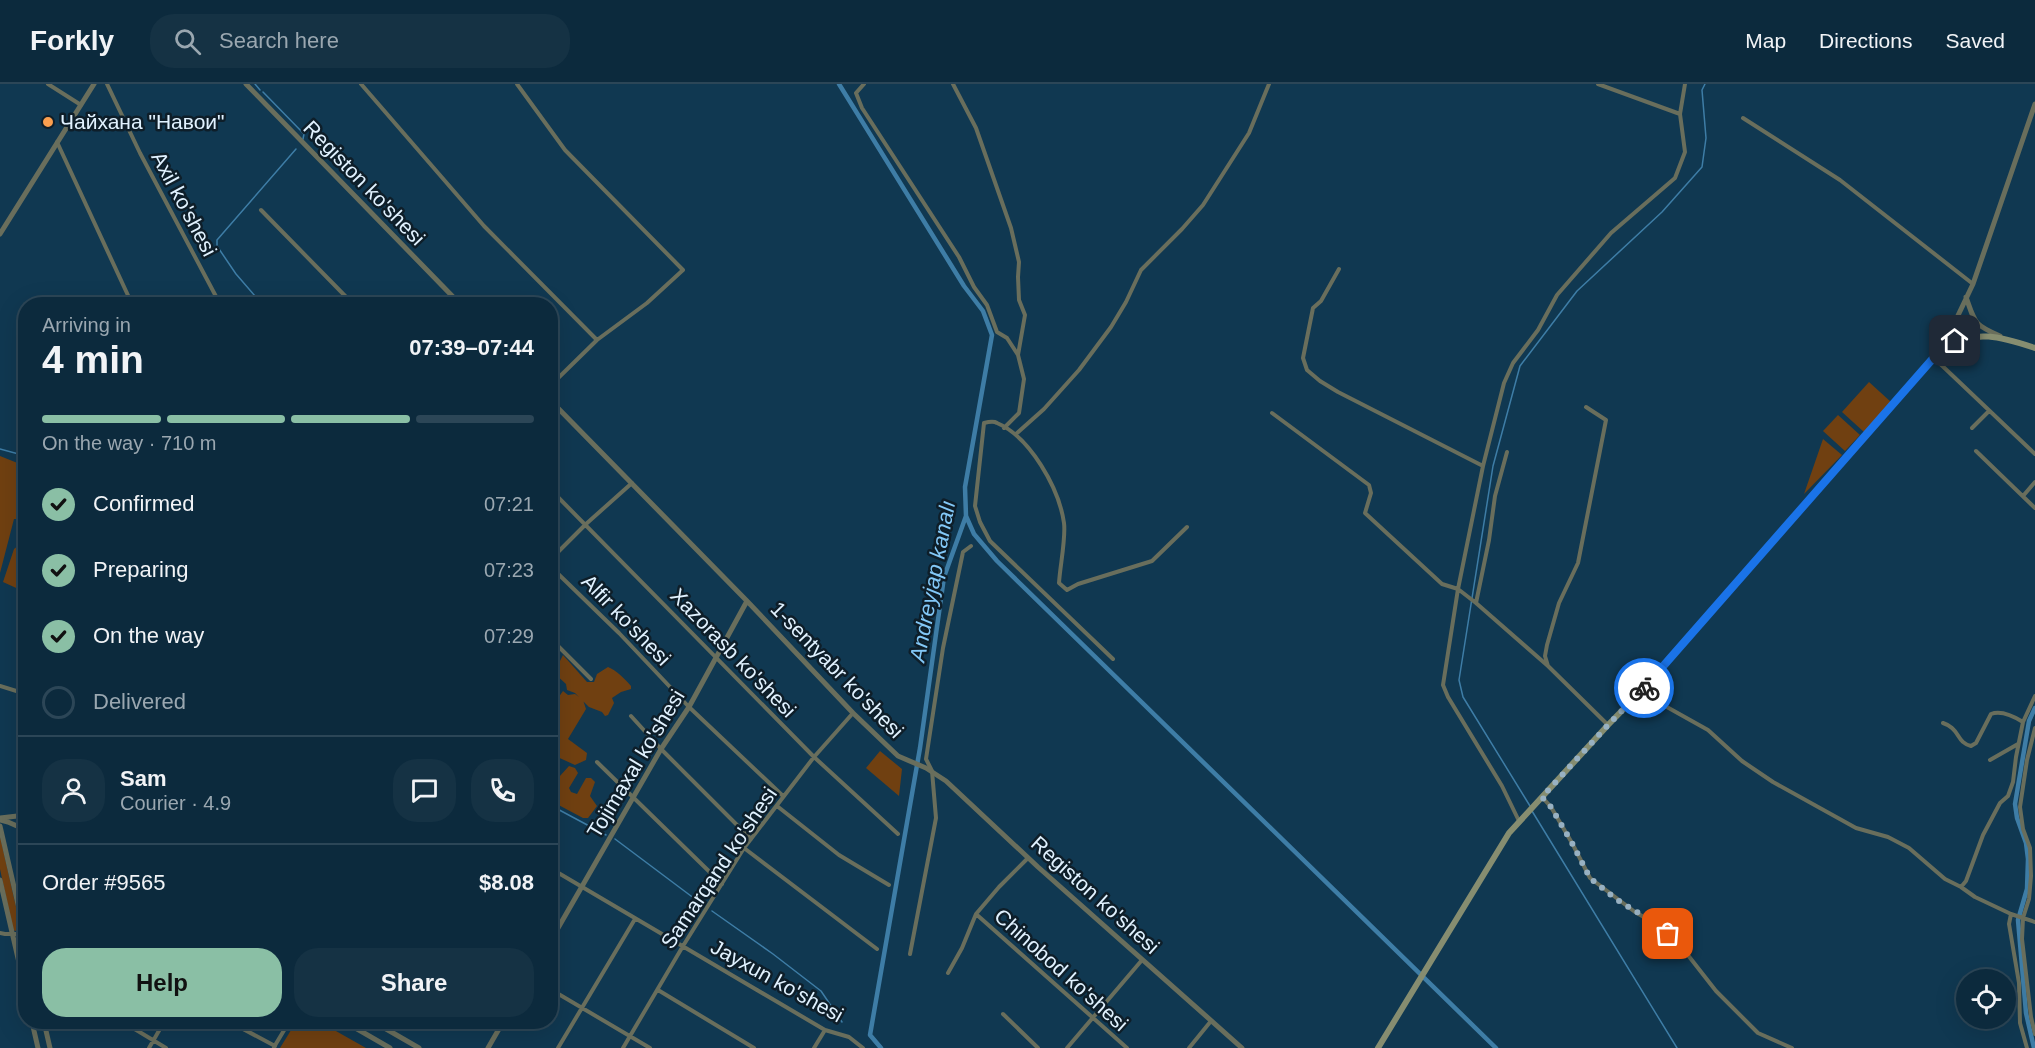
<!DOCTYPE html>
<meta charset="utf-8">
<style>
:root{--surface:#0c2a3d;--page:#153244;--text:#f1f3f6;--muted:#9aa7b0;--line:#2c4657;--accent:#8abfa5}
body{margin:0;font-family:Arial,sans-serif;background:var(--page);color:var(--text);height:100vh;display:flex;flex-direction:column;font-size:22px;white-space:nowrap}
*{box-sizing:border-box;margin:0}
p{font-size:20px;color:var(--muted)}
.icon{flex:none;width:33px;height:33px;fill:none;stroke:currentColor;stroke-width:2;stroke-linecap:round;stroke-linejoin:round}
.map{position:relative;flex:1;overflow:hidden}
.sheet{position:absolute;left:18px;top:213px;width:540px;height:732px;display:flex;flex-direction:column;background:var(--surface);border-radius:24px;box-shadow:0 6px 24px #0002,0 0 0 2px var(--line)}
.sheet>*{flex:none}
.tools{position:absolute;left:1956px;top:885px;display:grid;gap:12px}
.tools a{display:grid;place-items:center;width:60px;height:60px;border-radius:50%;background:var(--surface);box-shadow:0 6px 24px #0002,0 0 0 2px var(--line);font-size:30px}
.pin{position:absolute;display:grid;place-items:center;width:51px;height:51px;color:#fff;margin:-26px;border-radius:12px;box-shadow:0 3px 9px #0006}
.courier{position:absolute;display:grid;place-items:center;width:60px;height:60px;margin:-30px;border:4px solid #1a73e8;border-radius:50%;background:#fff;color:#222;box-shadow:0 2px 8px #0007}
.head em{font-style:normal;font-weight:800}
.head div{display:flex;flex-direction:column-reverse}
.head{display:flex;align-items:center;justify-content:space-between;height:102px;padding:0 24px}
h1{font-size:39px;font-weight:800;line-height:45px}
.bar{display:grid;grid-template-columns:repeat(4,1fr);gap:9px 6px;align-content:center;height:72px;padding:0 24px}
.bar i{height:8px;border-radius:4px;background:var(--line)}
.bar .selected{background:var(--accent)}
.bar p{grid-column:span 4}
.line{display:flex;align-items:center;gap:15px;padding:0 24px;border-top:2px solid var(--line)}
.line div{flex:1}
.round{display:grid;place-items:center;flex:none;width:63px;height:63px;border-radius:24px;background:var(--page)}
ol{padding:0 24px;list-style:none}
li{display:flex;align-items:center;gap:18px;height:66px}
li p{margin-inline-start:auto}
li .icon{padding:6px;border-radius:50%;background:var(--accent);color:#111;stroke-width:4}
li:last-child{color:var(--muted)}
li i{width:33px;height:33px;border:3px solid var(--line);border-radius:50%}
.primary-button{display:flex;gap:12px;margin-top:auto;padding:12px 24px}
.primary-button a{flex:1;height:69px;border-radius:24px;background:var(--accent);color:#111;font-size:24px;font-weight:800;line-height:69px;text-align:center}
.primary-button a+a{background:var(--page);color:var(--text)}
header{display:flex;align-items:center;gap:36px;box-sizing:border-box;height:84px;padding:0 30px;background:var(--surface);border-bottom:2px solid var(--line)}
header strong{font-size:28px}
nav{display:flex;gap:33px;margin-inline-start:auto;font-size:21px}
.search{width:420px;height:54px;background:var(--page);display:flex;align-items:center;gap:15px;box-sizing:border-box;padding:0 21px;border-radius:24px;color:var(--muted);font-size:22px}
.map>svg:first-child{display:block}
.green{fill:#704011}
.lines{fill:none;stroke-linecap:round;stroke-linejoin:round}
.stream{stroke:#3e7da6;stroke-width:1.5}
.canal{stroke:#3e7da6;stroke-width:4.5}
.minor{stroke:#696e5c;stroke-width:4}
.tertiary{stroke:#696e5c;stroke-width:5}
.secondary{stroke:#868d70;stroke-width:6}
.done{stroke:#98b1c2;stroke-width:6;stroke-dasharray:0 10.8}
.route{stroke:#1a73e8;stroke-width:8}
.poi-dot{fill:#fa9f4f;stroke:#0e1e29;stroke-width:2}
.labels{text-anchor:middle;stroke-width:5;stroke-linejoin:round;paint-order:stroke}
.poi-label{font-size:21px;fill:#e1f2ff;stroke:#0e1e29;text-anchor:start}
.street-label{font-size:21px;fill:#e1f2ff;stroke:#0e1e29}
.water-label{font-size:22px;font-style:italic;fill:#83c8f7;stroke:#0e1e29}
</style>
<header>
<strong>Forkly</strong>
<div class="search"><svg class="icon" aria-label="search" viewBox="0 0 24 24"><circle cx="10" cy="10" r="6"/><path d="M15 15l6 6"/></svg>Search here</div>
<nav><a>Map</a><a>Directions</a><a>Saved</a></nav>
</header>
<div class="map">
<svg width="2035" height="964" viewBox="0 0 2035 964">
<rect width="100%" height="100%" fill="#103851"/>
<path class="green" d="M1869 298 1891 318 1864 348 1842 328Z
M1838 331 1860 351 1845 367 1823 347Z
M1823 355 1842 371 1804 410Z
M0 372 25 382 26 435H14L0 489Z
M25 460 26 508H25L3 498 14 465 19 461 25 462Z
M563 571 587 598H594L597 590 608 583C616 586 625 595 631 602V605L621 608 612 614 614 619 608 631 605 632 602 628 589 623 575 609 567 606 566 600 554 589Z
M563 607 568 611 575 610 583 616 586 625 568 655 587 669 586 676 575 681 553 671 551 672V624Z
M880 667 902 685 899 712 866 684Z
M569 682 575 684 578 689 569 704 571 708 577 710 586 694H591L595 698 590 712 597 722 588 734H583L551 717V693H559Z
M0 752 21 845 19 848 13 846 0 785Z
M296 938H320L366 964H280Z"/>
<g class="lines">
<path class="stream" d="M255 0 260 6
M263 8 304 50 303 55
M262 220 236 190 217 162V156L296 65
M0 365 26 372
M550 721 606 751
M1530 722 1463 613 1459 596 1493 382 1520 282 1577 207 1662 128 1702 83 1706 54 1702 6 1705 0
M1532 727 1677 964
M615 755 703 821
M712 827 773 870 821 907 842 938"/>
<path class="canal" d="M839 0 964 202 983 227 992 251 965 403 966 432 944 493 920 664 870 951 881 964
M966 432 974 450 997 477 1496 964
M2034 964 2026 929 2018 836 2027 805 2028 775 2026 759 2017 734 2015 720 2029 637 2035 624"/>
<path class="minor" d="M48 0 81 21
M107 0 140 69 220 220
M361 0 484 142 597 256
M517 0 565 66 683 186 647 219 597 256 550 302
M864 0 856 9 862 24 959 173 974 203 987 221 997 248 1007 254 1018 271
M953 0 976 44 1011 144 1019 178 1018 193 1019 216 1025 231 1018 271 1024 295 1019 329 1004 344
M1598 0 1680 30
M1743 34 1840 96 1973 200
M57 58 132 220
M261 126 353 220
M1339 185 1321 217 1313 224 1303 274 1307 286 1320 297 1338 308 1483 382
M1934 274 2035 370
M1272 329 1369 401 1371 409 1365 429 1442 500 1458 505 1476 519
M1972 344 1989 327
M1016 350 1044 325 1079 286 1111 243 1126 218 1141 186 1182 145 1203 121 1249 49 1269 0
M1976 367 2035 424
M1507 368 1495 412 1489 456 1476 519 1548 582 1608 641
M550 405 814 673 898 750
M2023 412 2035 398
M550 476 586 440 632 399
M550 482 619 549 689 623 783 712
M550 554 591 595
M1113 575 990 457 980 438 975 422 984 339C988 338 994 337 997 339 1030 353 1059 404 1064 439 1066 454 1060 482 1059 499L1067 506 1078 500 1152 477 1187 443
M1548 582 1545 572 1547 561 1559 519 1578 479 1606 336 1586 323
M0 602 26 610
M1640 608 1708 646 1742 677 1773 698 1856 744 1888 753 1909 764 1945 795 1961 803 1966 797 1983 751 2000 719 2008 712 2013 698 2016 673 2023 638C2015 633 2001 626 1991 630L1976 659 1971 662C1959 659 1960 651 1952 644 1950 642 1946 640 1943 639
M631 632 661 665 751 755
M2023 638 2035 612
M2035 644 2027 676 2020 723 2023 745 2030 764 2031 792 2029 815 2023 834 2022 855 2031 933 2035 950
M1990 676 2018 660
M597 678 722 800
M20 684H26
M1542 713 1551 723 1572 759 1590 794 1635 828 1656 840 1680 861 1716 907 1758 949 1792 964
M777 722 839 771 889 801
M1519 737 1502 702 1448 613 1443 601 1458 505 1483 382 1504 299 1513 279 1538 246 1557 211 1611 149 1675 94 1685 68 1680 30 1685 0
M744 764 877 865
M550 784 825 946 849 953 863 964
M1961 803 1975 813 2011 830 2009 840 2019 899 2020 939 2027 964
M976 830 1127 964
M2011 830 2035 838
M0 849 5 850H26
M910 870 936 734 932 687 926 675 943 564 963 468 971 462
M948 889 962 864 976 830 999 803 1028 774
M550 905 650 964
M658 906 754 964
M1003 930 1038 964
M123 938 166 964
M230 938 275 962
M274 963 289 938
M149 964 164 938
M558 964 635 835
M623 964 683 862 744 764 814 673 853 629
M814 964 825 946
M1067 964 1142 876
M1189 964 1211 937"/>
<path class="tertiary" d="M246 0 460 220
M0 150 94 0
M1966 213C1975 239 1974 241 2000 252
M1943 263 1973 200 2035 20
M550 316 747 517 853 629 898 672 926 684 946 697 1038 783 1242 964
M0 734 26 731
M0 736 8 738 26 746
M0 742 26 855
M0 796 26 909
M550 858 661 665 689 623 747 517
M32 938 38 964
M44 938 50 964
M345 938 390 964
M374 938 419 964
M488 964 503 938"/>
<path class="secondary" d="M1378 964 1509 749 1608 641 1640 608 1943 263C1977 245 2001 253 2035 264"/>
</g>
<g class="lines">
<path class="done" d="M1644 604 1608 641 1542 713 1551 723 1572 759 1590 794 1616 815 1656 840 1668 850"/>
<path class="route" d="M1644 604 1943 263 1955 257"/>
</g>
<circle class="poi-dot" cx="48" cy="38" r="6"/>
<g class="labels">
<g class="poi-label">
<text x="60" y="45">Чайхана "Навои"</text>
</g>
<g class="street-label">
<text transform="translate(364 99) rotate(46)" y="7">Registon ko'shesi</text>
<text transform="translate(184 120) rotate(62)" y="7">Axil ko'shesi</text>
<text transform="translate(626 536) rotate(46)" y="7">Alfir ko'shesi</text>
<text transform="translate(733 569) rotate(46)" y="7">Xazorasb ko'shesi</text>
<text transform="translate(837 586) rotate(46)" y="7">1-sentyabr ko'shesi</text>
<text transform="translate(636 680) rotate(-59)" y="7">Tojimaxal ko'shesi</text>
<text transform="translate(719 784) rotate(-56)" y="7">Samarqand ko'shesi</text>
<text transform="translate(1095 811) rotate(42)" y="7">Registon ko'shesi</text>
<text transform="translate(1061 886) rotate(42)" y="7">Chinobod ko'shesi</text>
<text transform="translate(777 897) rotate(29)" y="7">Jayxun ko'shesi</text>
</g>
<g class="water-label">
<text transform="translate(932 497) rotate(-79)" y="8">Andreyjap kanalı</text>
</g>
</g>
</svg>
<div class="tools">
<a><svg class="icon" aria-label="locate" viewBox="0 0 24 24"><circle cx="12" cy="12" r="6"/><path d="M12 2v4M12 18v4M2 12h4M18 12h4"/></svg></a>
</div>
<div class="pin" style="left:1668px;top:850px;background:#ea580c"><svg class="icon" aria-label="bag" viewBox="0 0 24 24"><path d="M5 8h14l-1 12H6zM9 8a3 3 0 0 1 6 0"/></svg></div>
<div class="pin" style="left:1955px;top:257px;background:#1f2937"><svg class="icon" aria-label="home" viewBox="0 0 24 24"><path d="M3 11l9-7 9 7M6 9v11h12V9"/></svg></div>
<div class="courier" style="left:1644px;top:604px"><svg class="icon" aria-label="bike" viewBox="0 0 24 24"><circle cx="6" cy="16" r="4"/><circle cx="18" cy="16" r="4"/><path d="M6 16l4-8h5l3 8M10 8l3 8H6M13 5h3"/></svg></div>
<section class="sheet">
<div class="head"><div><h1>4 min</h1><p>Arriving in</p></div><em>07:39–07:44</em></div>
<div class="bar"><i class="selected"></i><i class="selected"></i><i class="selected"></i><i></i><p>On the way · 710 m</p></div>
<ol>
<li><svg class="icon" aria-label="check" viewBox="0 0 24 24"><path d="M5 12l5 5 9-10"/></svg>Confirmed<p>07:21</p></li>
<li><svg class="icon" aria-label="check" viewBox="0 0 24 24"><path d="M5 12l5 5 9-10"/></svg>Preparing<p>07:23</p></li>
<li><svg class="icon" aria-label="check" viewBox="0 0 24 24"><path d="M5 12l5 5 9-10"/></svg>On the way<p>07:29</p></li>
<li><i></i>Delivered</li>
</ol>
<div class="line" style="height:108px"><a class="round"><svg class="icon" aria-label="person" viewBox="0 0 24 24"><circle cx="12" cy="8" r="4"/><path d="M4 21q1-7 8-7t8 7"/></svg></a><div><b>Sam</b><p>Courier · 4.9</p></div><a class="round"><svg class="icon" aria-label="chat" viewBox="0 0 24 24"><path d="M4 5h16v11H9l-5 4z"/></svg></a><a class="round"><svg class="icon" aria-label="phone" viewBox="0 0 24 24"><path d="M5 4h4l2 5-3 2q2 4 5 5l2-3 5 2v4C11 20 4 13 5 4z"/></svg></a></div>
<div class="line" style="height:78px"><div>Order #9565</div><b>$8.08</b></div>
<div class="primary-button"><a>Help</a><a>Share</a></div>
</section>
</div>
